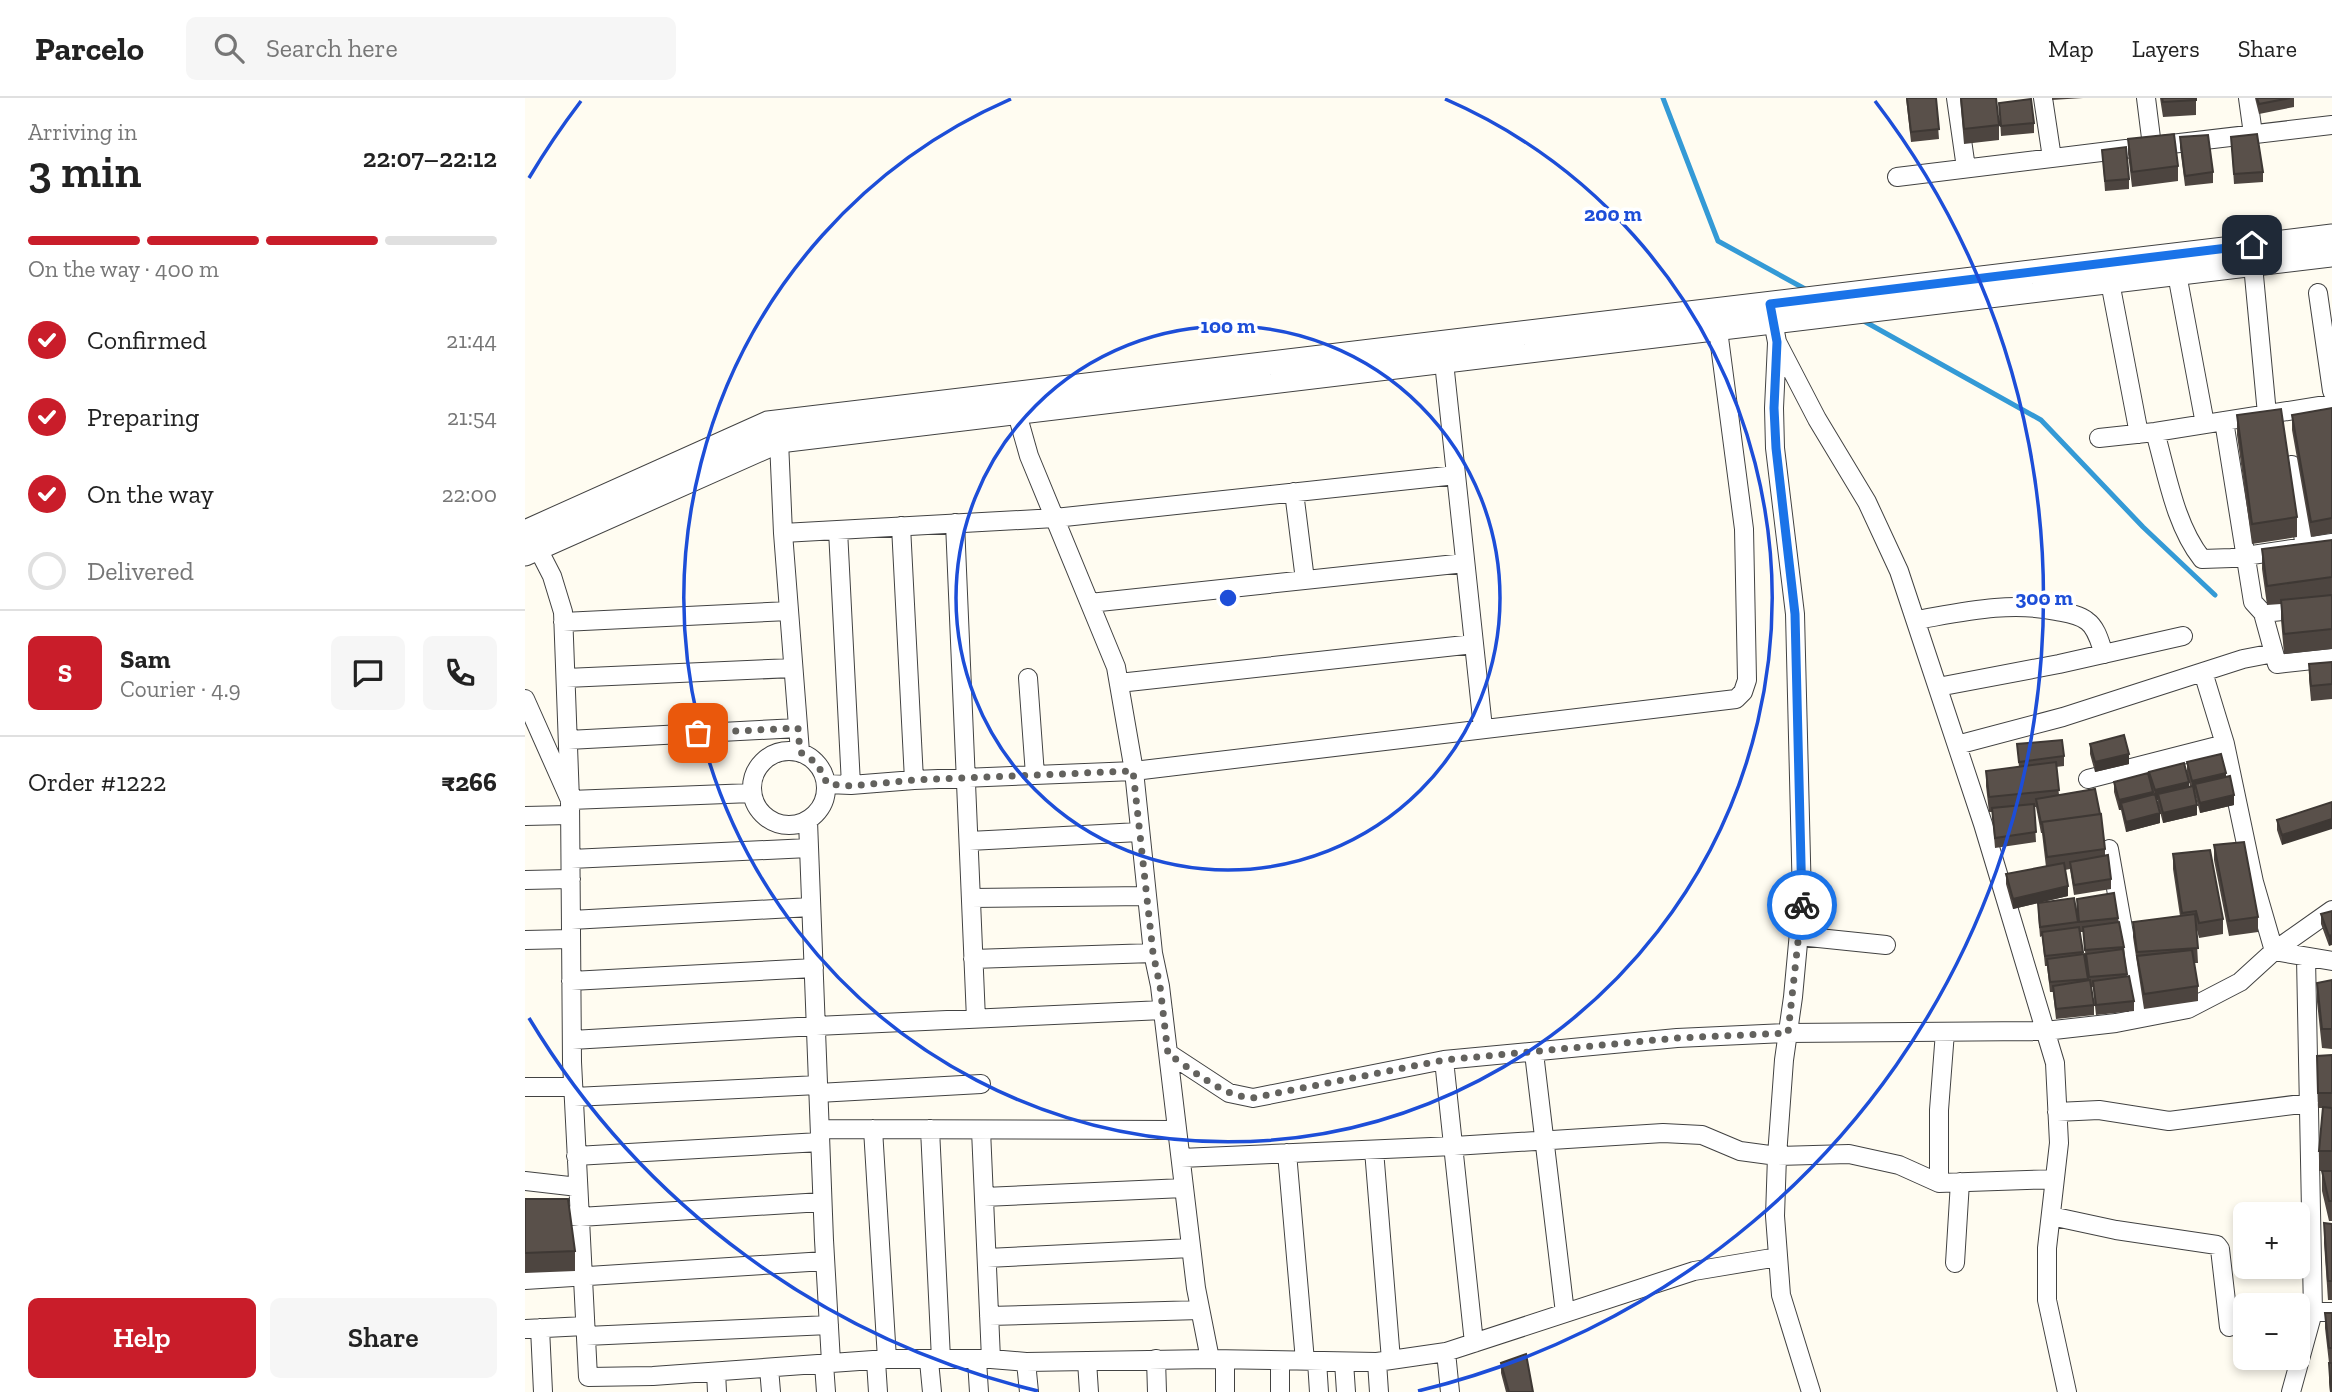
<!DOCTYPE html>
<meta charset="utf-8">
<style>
:root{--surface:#fff;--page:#f6f6f6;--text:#222;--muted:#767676;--line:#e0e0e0;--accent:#c91d2a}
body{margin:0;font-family:"Zilla Slab",serif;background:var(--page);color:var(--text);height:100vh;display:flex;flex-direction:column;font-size:26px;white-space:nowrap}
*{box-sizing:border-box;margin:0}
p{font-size:23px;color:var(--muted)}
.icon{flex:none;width:38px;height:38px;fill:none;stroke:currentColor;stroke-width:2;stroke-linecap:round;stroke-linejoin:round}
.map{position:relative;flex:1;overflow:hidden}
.drawer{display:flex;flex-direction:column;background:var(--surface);width:525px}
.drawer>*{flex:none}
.buttons{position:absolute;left:1708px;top:1104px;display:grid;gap:14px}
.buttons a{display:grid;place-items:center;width:77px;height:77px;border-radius:10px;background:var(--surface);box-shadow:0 4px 10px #0003;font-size:35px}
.pin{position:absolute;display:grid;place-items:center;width:60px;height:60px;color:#fff;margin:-30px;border-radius:14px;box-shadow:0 4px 10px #0006}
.courier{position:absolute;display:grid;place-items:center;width:70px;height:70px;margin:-35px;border:5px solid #1a73e8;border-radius:50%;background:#fff;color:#222;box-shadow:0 2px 9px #0007}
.summary em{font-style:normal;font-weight:600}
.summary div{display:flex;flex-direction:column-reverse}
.summary{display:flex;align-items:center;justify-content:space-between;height:119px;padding:0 28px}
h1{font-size:46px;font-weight:600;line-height:52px}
.bar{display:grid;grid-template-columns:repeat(4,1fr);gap:10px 7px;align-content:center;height:84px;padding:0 28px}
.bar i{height:9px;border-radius:5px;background:var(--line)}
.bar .selected{background:var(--accent)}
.bar p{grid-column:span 4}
.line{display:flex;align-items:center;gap:18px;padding:0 28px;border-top:2px solid var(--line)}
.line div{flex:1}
.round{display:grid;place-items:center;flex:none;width:74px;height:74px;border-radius:10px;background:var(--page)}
ol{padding:0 28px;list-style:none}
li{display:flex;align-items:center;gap:21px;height:77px}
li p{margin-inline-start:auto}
li .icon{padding:7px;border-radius:50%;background:var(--accent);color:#fff;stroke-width:4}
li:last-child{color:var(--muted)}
li i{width:38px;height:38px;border:4px solid var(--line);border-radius:50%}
.cta{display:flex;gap:14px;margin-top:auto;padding:14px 28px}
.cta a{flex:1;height:80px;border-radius:10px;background:var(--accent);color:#fff;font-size:28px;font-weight:600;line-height:80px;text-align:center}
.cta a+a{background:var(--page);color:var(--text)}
header{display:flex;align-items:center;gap:42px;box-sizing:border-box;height:98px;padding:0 35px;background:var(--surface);border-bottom:2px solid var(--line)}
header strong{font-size:33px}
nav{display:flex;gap:38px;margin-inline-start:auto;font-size:24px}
.search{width:490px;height:63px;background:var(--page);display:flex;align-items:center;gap:18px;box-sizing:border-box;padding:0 24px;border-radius:10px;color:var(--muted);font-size:26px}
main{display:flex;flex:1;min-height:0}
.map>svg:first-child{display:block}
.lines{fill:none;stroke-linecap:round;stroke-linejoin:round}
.stream{stroke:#349ad6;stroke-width:5}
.minor-casing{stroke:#424242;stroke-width:20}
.tertiary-casing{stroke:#424242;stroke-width:25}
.minor{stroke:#fff;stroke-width:18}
.tertiary{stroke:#fff;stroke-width:23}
.wall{fill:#4d4540;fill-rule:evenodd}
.shaded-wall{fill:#3e3834}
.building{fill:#59504a;stroke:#3e3834;stroke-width:2}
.done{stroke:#63625e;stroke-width:7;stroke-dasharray:0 12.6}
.route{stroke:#1a73e8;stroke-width:9}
.ring{fill:none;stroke:#1d4ed8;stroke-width:3.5}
.centre{fill:#1d4ed8;stroke:#fff;stroke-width:3.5}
.ring-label{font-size:21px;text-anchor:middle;font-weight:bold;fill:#1d4ed8;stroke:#fff;stroke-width:7;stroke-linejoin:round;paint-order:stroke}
</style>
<header>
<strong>Parcelo</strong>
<div class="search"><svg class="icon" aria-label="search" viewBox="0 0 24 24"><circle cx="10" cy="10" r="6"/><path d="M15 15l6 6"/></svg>Search here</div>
<nav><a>Map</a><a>Layers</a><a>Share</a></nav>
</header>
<main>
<section class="drawer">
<div class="summary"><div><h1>3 min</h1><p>Arriving in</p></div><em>22:07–22:12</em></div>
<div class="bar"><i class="selected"></i><i class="selected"></i><i class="selected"></i><i></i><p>On the way · 400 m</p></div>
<ol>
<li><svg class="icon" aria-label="check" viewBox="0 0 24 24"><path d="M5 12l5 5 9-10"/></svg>Confirmed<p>21:44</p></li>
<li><svg class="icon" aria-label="check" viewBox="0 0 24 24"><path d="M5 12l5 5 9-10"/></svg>Preparing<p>21:54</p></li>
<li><svg class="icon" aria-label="check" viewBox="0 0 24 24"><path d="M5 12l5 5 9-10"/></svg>On the way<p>22:00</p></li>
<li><i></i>Delivered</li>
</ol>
<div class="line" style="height:126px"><b class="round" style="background:var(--accent);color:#fff">S</b><div><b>Sam</b><p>Courier · 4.9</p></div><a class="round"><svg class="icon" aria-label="chat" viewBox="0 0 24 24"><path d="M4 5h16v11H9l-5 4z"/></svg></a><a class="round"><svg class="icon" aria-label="phone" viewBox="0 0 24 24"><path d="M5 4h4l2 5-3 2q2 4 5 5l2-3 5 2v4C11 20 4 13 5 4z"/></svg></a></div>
<div class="line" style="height:91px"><div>Order #1222</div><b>₹266</b></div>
<div class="cta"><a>Help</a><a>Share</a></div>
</section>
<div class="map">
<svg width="1807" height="1294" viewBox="0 0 1807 1294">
<rect width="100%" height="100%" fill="#fffcf1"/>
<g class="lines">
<path class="stream" d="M1138 0 1193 143 1282 192
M1337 222 1516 322 1618 429 1690 497"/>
<defs>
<path id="minor" d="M1431 0 1441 70
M1518 0 1527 60
M1621 0 1627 48
M1723 0 1728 36
M1629 48 1807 27
M1372 79 1601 51
M1728 167 1742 316
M1652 176 1680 326
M1585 184 1614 336
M1793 195 1807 293
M1246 213 1252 244 1292 321 1342 404 1374 473 1458 726 1530 965 1534 1045 1522 1150V1202L1542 1294
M1252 245 1249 310 1250 350 1270 516 1277 802 1268 899 1259 962 1252 1058 1250 1118 1256 1197 1286 1294
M919 264 958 630
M489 305 504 358 591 569 609 673 628 855 635 888 671 1190 685 1261
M1699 323 1728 504 1738 515 1752 566 1807 560
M1630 334C1642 376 1650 427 1677 461L1707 460 1807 445
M1574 340 1630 334 1807 306
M254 343 258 435 275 654
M1767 367 1780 449
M769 394 780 482
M430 425 451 921
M376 428 389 682
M313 432 326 687
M258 435 530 420 931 377
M8 441 27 478 38 514 45 702 47 964 63 1279 128 1278 362 1261H466L501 1264 685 1261 852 1264 921 1254 1169 1173 1253 1159
M565 505 940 465
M1738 515 1807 508
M1391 522C1438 514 1484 503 1531 513 1541 515 1553 516 1562 523 1572 530 1575 545 1579 556
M38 524 264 513
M1678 574 1700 646 1729 784 1749 853 1807 863
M41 580 268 570
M503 580 510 677
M594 585 949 546
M1413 589 1534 566 1658 538
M0 601 45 702 227 695
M43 642 273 630
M1432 647 1538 619 1718 561 1749 555
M227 690a37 37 0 1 1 74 0a37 37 0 1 1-74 0Z
M1563 681 1700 646
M302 686 326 687 389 682 609 673 1211 601 1218 594 1222 582 1219 431 1193 232
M0 718 45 717
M283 723 299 1142 306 1264
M444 743 614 734
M1584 751 1614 920
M46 761 284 750
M0 782 46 781
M446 800 622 798
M46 822 286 809
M1274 838 1361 847
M0 842 46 841
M448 861 628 855
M46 883 289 870
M47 942 291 928 638 912
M643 955 704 995 728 1000 919 962
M1009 955 1040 1215
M0 989H48
M293 995 456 986
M49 999 293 987
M1532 1014 1574 1012 1644 1023 1784 1005
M295 1031 652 1032
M348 1031 362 1261
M405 1031 416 1261
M456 1032 466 1261
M849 1052 866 1262
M762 1055 780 1263
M51 1058 295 1044
M656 1060 929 1048 1138 1035 1177 1037 1215 1053 1252 1058 1324 1056 1374 1067 1414 1085 1530 1081
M0 1083 53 1089
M1414 1085V1012L1420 934
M459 1099 659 1090
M0 1113 55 1119 297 1104
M1526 1118 1591 1132 1692 1147 1695 1151 1704 1229
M462 1160 666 1150
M1430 1165 1435 1084
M0 1182 300 1163
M1788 1214H1807
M464 1218 675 1212
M15 1230 18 1294
M0 1231 60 1228
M61 1238 304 1227
M949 1245 919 962 1152 940 1263 935 1520 933 1591 925 1663 911 1715 884 1749 853 1807 812
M921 1254 925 1294
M631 1261 632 1294
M452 1262 454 1294
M351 1263 353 1294
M404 1263 407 1294
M562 1263 564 1294
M755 1263V1294
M792 1263 794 1294
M501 1264 504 1294
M819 1264 821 1294
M852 1264 854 1294
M299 1266 301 1294
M244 1270 246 1294
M191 1274 192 1294
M700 1294V1262
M1766 1294 1788 1214 1781 860"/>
<path id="tertiary" d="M0 434 243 325 1807 138
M0 456 254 343 1807 157"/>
</defs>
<use href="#minor" class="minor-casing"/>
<use href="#tertiary" class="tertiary-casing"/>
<use href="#minor" class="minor"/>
<use href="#tertiary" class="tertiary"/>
</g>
<path class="wall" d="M1381 0H1411L1414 41 1386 44Z
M1435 0H1471L1474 27V42L1439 46Z
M1527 0H1558L1527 2Z
M1635 0H1671V17L1638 19Z
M1730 0H1769V9L1734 16Z
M1474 5 1509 25V35L1476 38Z
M1655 39 1688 74V85L1660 88 1655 49Z
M1706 39 1738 74V84L1709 86Z
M1603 41 1653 68V83L1607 89 1603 56Z
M1577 52 1604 81V91L1580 93Z
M1807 310V435L1786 439 1767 332V317Z
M1712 317 1772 419V439L1727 446 1712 337Z
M1807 442V551L1759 556 1756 522V506L1742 507 1737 471V451Z
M1807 564V601L1786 603 1784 581V566Z
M1492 646 1539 658V668L1531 669 1534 697 1580 751V758L1586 781V791L1549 797 1545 771 1540 772 1543 798 1513 805 1553 823 1552 801 1593 820 1599 849 1602 879 1609 903V913L1571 917 1568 889H1566L1569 907V917L1531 921 1528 894H1525L1522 868H1520L1517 838 1515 839 1513 815V805L1488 811 1481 786V776L1521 769 1517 735H1516L1511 709H1509L1511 744 1470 750 1467 714H1464L1461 688V673L1494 669ZM1555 834H1558L1563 881 1558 856Z
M1565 646 1604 666 1570 674 1565 656Z
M1662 664 1701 679 1709 707 1675 715 1670 696V692L1669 693 1672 717 1638 725 1633 706V702H1632L1635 725 1601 734 1596 712H1594L1589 694V684L1624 679V674L1664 689 1665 688 1662 675Z
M1807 704 1757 747 1752 732V722Z
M1689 747 1733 819V834L1704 838 1689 762Z
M1648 756 1698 821V836L1674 840 1671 828 1673 865H1669L1673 888V903L1619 911 1608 839V824L1655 818 1648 771Z
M1807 813 1804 848 1796 826V816Z
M1807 882V951L1797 950 1792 904V885Z
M1807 957V1123H1804L1797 1093V1073H1805H1794V1053L1798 1010H1793L1792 958Z
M0 1101 50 1153V1173L0 1175Z
M1799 1125 1807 1126V1202H1803L1799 1145Z
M1800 1215H1807V1294H1805L1804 1284V1265L1800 1230Z
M976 1265 1008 1294H981L976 1275Z"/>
<path class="shaded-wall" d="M1604 656V666L1570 674V664Z
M1701 675V685L1670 686V692L1667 693V683Z
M1664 684V694L1633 696V702H1630V692Z
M1628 694V704L1596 705V712H1594V702Z
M1709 697V707L1675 715V705Z
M1672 707V717L1638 725V715Z
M1635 715V725L1601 734V724Z
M1807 721V731L1757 747V737Z
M1543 788V798L1488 811V801Z
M1807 837V847L1804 848V838Z"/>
<path class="building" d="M1382 0H1411L1414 31 1386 34Z
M1436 0H1471L1474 27 1439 31Z
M1637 0H1671V2L1638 4Z
M1732 0H1765L1734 6Z
M1506 1 1509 25 1476 28 1474 5Z
M1649 36 1653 68 1607 74 1603 41Z
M1732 36 1738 74 1709 76 1706 39Z
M1683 37 1688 74 1660 78 1655 39Z
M1601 49 1604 81 1580 83 1577 52Z
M1807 310V420L1786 424 1767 317Z
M1756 311 1772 419 1727 426 1712 317Z
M1807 442V479L1742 488 1737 451Z
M1807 497V531L1759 536 1756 502Z
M1807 564V586L1786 588 1784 566Z
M1599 637 1604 656 1570 664 1565 646Z
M1537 642 1539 658 1494 664 1492 646Z
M1696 656 1701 675 1667 683 1662 664Z
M1531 664 1534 692 1464 699 1461 673Z
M1659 665 1664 684 1630 692 1624 674Z
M1623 675 1628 694 1594 702 1589 684Z
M1705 678 1709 697 1675 705 1670 686Z
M1668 688 1672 707 1638 715 1633 696Z
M1570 691 1575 716 1517 724 1516 725 1511 701Z
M1630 696 1635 715 1601 724 1596 705Z
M1807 704V721L1757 737 1752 722Z
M1509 706 1511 734 1470 740 1467 710Z
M1576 716 1580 751 1522 759 1517 724Z
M1719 744 1733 819 1704 823 1689 747Z
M1685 752 1698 821 1674 825 1671 813 1657 815 1648 756Z
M1583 757 1586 781 1549 787 1545 764Z
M1539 765 1543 788 1488 801 1481 776Z
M1589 795 1593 820 1554 824 1552 801Z
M1549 800 1553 824 1515 829 1513 805Z
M1807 813V837L1804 838 1796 816Z
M1670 816 1673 850 1612 854 1608 824Z
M1594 824 1599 849 1560 852 1558 829Z
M1554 829 1558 854 1520 858 1517 834Z
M1598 851 1602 876 1564 879 1561 856Z
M1667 852 1673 888 1619 896 1612 858Z
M1559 856 1563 881 1525 884 1522 861Z
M1604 878 1609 903 1571 907 1568 883Z
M1565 882 1569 907 1531 911 1528 888Z
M1807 882V931H1797L1792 885Z
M1807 957V995H1793L1792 958Z
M1798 1009 1807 1010V1053H1794Z
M1797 1073H1807V1103H1804Z
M0 1101H43L50 1153 0 1155Z
M1799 1125 1807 1126V1183H1803Z
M1800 1215H1807V1250H1804Z
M1001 1256 1008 1294H984L976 1265Z
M1804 1265H1807V1294H1806Z"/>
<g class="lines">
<path class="done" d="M173 635 273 630 275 654C290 662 296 670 302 686L326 688 389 682 608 673 628 855 635 888 643 956C668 972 697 998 727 1000L919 962 1152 940 1263 935 1277 807"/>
<path class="route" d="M1277 807 1270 516 1251 350 1249 310 1252 244 1245 206 1727 147"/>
</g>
<g class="ring">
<circle cx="703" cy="500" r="272"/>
<path d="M920 1A544 544 0 1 1 486 1"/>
<path d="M513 1293A816 816 0 0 1 4 920M4 80A816 816 0 0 1 56 3M1350 3A816 816 0 0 1 893 1293"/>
</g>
<circle cx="703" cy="500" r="10" class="centre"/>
<g class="ring-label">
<text x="1088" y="123">200 m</text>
<text x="703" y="235">100 m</text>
<text x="1519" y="507">300 m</text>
</g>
</svg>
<div class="buttons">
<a>+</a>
<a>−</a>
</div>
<div class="pin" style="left:173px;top:635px;background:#ea580c"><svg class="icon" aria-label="bag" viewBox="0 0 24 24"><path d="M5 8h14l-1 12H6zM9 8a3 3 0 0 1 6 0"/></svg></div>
<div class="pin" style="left:1727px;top:147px;background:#1f2937"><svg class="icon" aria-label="home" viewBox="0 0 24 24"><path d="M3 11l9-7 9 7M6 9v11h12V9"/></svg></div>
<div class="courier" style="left:1277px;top:807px"><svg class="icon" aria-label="bike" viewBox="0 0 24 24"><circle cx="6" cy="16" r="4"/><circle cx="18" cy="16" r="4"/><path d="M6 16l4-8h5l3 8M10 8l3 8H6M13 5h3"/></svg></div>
</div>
</main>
